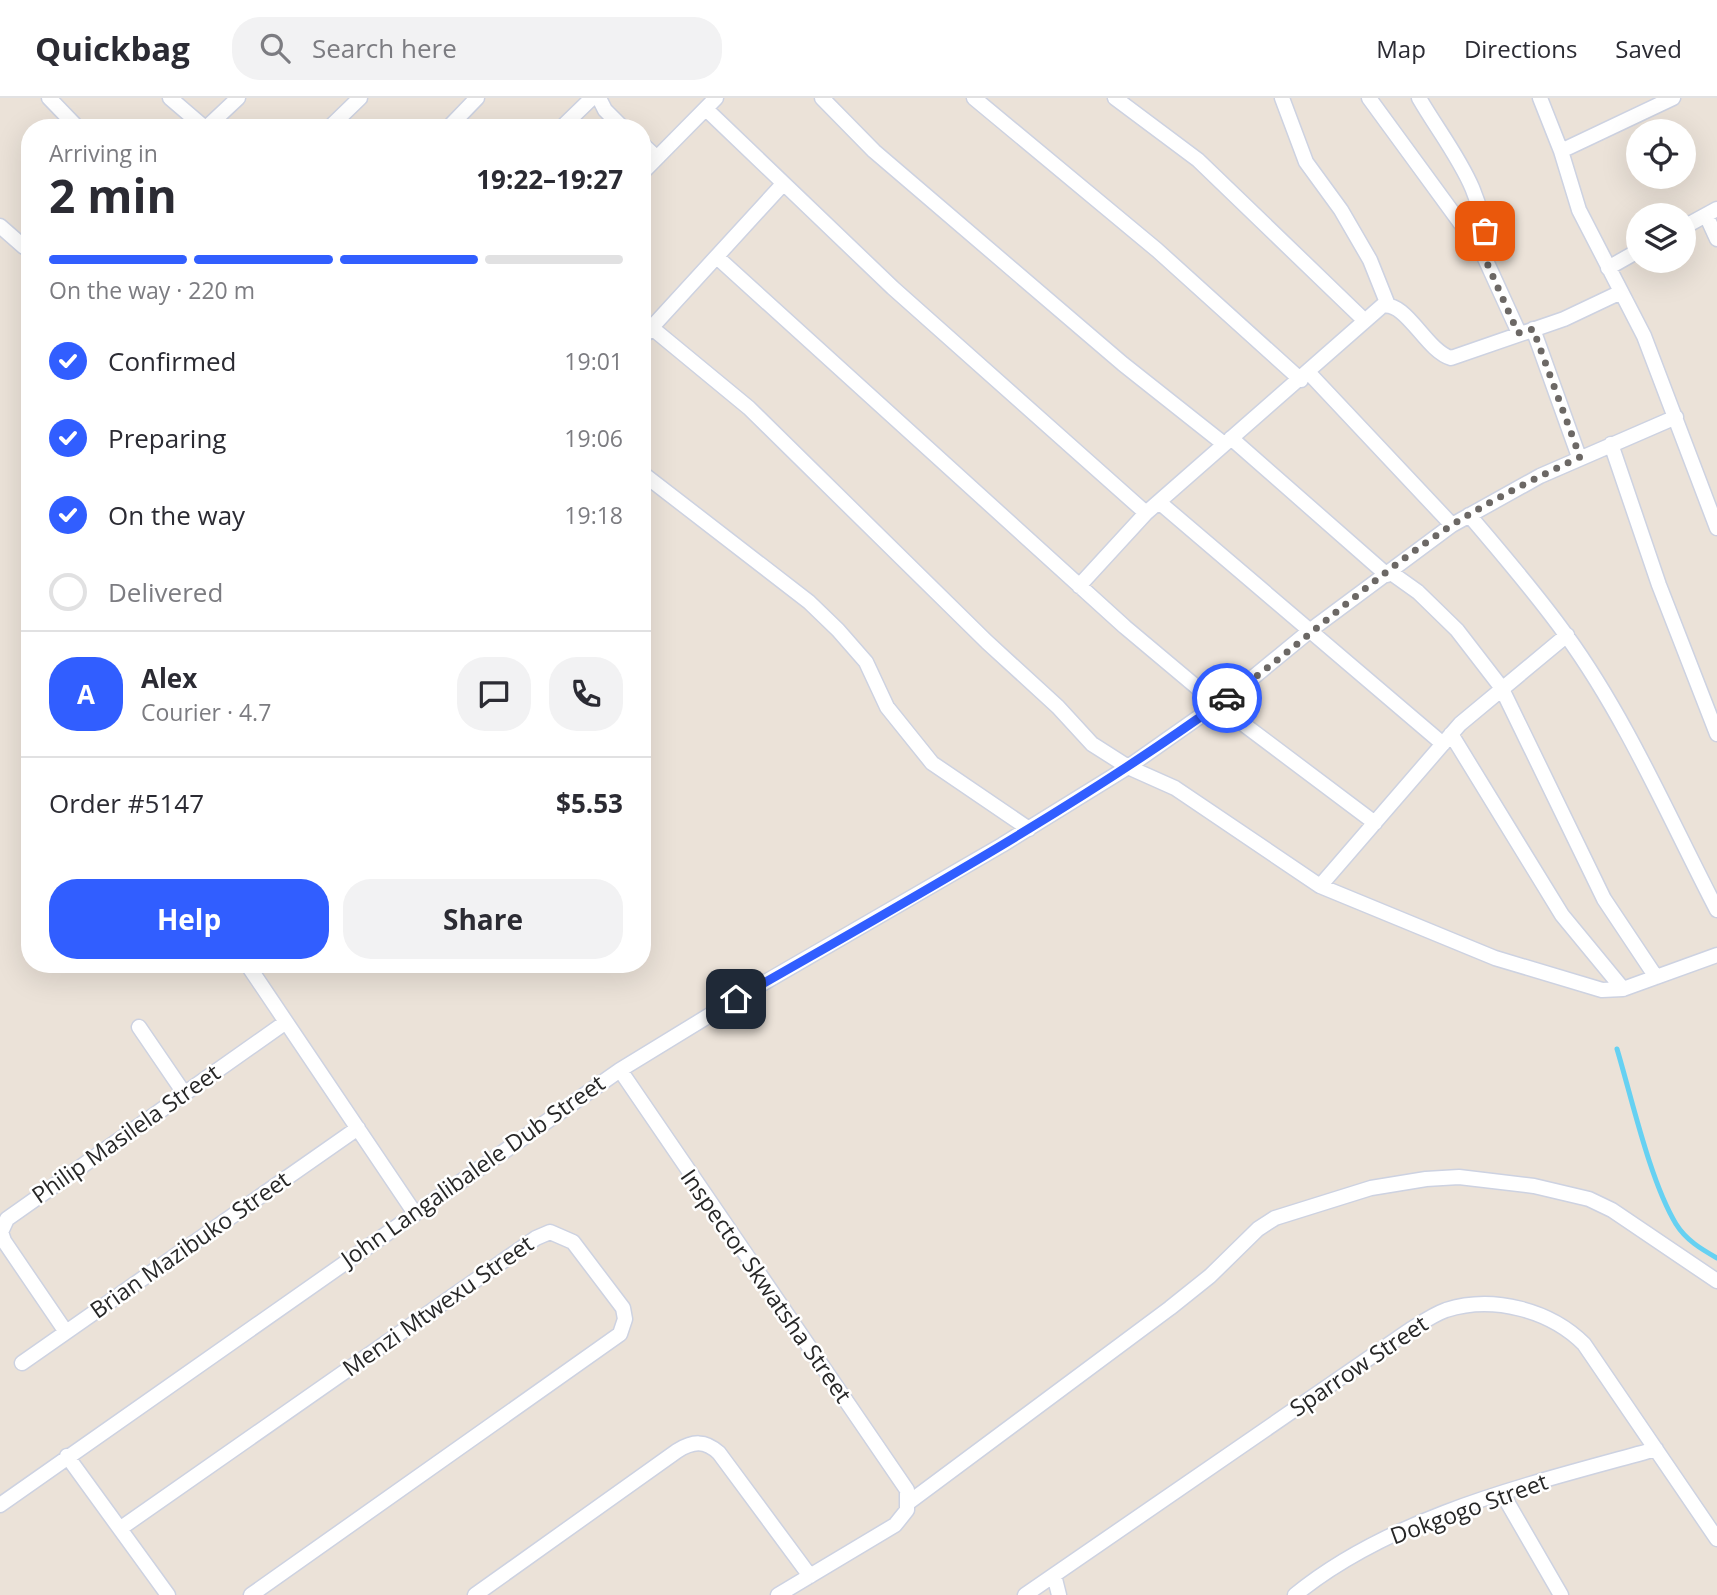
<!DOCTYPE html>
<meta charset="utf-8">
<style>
:root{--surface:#fff;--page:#f2f2f3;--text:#2b2b33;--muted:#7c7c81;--line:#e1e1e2;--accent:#315eff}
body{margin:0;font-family:"Open Sans",sans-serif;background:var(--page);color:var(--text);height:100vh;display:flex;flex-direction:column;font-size:26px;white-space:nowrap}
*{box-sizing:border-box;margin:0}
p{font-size:23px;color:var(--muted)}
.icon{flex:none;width:38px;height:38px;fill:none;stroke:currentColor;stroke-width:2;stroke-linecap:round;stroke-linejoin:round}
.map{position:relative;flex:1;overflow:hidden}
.panel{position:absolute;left:21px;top:21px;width:630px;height:854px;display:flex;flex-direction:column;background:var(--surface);border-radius:28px;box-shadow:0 7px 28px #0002}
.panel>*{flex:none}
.tools{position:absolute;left:1626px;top:21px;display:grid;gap:14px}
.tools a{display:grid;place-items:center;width:70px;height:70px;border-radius:50%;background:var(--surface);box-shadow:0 7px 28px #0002;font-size:35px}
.pin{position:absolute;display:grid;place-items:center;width:60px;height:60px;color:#fff;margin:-30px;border-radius:14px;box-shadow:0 4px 10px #0006}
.courier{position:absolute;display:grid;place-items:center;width:70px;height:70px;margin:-35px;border:5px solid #315eff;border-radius:50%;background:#fff;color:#222;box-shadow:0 2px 9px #0007}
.summary em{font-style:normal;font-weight:700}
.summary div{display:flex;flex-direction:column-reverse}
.summary{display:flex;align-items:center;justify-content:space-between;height:119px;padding:0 28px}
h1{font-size:46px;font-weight:700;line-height:52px}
.bar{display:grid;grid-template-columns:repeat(4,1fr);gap:10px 7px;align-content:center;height:84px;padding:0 28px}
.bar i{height:9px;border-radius:5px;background:var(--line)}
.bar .current{background:var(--accent)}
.bar p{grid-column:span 4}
.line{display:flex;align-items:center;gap:18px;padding:0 28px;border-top:2px solid var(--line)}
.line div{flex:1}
.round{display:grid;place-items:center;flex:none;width:74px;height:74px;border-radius:28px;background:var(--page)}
ol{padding:0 28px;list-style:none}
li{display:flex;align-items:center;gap:21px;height:77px}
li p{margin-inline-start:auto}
li .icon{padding:7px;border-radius:50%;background:var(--accent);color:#fff;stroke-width:4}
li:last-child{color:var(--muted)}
li i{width:38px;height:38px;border:4px solid var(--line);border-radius:50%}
.cta{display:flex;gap:14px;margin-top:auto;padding:14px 28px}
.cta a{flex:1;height:80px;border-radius:28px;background:var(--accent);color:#fff;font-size:28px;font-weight:700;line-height:80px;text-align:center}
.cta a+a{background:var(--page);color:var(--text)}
header{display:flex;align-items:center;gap:42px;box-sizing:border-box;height:98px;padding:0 35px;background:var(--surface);border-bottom:2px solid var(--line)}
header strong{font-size:33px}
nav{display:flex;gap:38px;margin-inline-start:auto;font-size:24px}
.search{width:490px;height:63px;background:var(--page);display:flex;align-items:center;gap:18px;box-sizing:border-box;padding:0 24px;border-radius:28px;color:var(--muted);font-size:26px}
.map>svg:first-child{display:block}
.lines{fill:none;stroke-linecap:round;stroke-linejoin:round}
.stream{stroke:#66d1f2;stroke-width:5}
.minor-casing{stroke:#cdd2e1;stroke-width:17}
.minor{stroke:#fff;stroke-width:14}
.done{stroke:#6c6865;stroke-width:7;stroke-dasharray:0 12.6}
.route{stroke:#315eff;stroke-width:9}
.labels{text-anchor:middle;stroke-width:5;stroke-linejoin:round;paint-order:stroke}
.street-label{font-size:23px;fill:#272727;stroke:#fff}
</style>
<header>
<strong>Quickbag</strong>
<div class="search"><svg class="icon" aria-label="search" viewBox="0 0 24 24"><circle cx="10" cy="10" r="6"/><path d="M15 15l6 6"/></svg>Search here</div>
<nav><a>Map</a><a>Directions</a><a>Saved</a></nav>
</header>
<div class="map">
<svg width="1717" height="1497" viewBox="0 0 1717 1497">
<rect width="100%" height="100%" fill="#ebe2d8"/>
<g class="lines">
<path class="stream" d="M1617 951C1632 1001 1650 1083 1676 1126 1686 1142 1701 1151 1717 1160"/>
<defs>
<path id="minor" d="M49 0 78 30
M170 0 205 30
M599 0 605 12 623 30
M822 0 874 53 1123 266 1224 346
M974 0 1157 152 1301 282
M1115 0 1198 62 1363 221
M1282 0 1306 64 1341 112 1370 162 1388 207
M1369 0 1483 156 1519 235
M1419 0C1448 50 1490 95 1483 156
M1540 0 1561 53 1579 112 1644 238 1717 430
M706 11 893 190 1146 415 1079 488
M206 30 238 0
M329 30 360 0
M448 30 477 0
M561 30 592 0
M642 46 656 59
M1561 53 1673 0
M642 75 716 0
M1706 117 1717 141
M0 128 24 149
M1684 129 1717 111
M718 160 1125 529 1218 607 1375 725
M1608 170 1638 153
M652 230 749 310 987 544 1058 609 1092 646 1128 669 1175 690 1320 788 1495 860 1602 892 1623 891 1717 857
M1533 231 1579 359
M642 240 783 86
M1309 275 1452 427
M1231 340 1387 477
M1611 346 1659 487 1717 636
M642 375 809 504 838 532 866 564 887 609 932 665 1029 731
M1159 404 1443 646
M1146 415 1382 208C1406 202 1426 253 1451 260L1564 221 1621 194
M1469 417C1502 456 1536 495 1566 537 1627 621 1669 720 1717 812
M1390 474 1418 494 1457 532 1501 589 1604 801 1656 879
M1451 636 1562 817 1623 891
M1320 788 1460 626 1567 537
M247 866 414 1114
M139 929 184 995
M620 972 907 1392V1412L895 1427 778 1497
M66 1234 4 1143 1 1134 7 1121 286 924
M22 1265 358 1030
M67 1358 168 1497
M1502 1395 1561 1497
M908 1405 1170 1210 1210 1178 1258 1131 1275 1120 1371 1090 1426 1081 1459 1079 1534 1088 1589 1101 1612 1112 1717 1183
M0 1407 620 972 736 901 1002 747 1128 669 1239 591 1312 531 1452 427 1540 378 1676 319
M121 1430 536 1140 550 1134 573 1144 623 1210 625 1221 620 1236 251 1497
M1054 1477 1059 1497
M475 1497 677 1353C693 1343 705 1342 719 1355L810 1478
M1025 1497 1407 1234C1420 1226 1432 1217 1446 1212 1493 1197 1550 1212 1584 1246L1717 1441
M1295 1497C1394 1416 1535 1385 1656 1351"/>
</defs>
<use href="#minor" class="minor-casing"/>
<use href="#minor" class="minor"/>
</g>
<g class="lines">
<path class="done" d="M1227 600C1304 545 1373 478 1452 427 1493 401 1536 380 1580 359L1533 231 1518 235 1483 156 1485 133"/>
<path class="route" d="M736 901C903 805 1071 713 1227 600"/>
</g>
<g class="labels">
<g class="street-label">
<text transform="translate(126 1036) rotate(-35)" y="8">Philip Masilela Street</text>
<text transform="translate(473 1073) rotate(-35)" y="8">John Langalibalele Dub Street</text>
<text transform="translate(190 1147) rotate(-35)" y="8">Brian Mazibuko Street</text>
<text transform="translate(766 1188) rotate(55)" y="8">Inspector Skwatsha Street</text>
<text transform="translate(438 1208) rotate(-35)" y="8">Menzi Mtwexu Street</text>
<text transform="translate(1359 1268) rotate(-34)" y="8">Sparrow Street</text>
<text transform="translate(1469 1411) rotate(-20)" y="8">Dokgogo Street</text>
</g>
</g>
</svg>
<div class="tools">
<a><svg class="icon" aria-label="locate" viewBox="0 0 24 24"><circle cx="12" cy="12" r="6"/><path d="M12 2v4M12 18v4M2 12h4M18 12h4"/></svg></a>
<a><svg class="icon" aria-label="layers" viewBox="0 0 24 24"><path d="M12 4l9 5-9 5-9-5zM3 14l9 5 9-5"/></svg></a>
</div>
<div class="pin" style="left:1485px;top:133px;background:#ea580c"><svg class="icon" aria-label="bag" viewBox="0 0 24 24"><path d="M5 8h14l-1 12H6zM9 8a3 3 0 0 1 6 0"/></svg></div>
<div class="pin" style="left:736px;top:901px;background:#1f2937"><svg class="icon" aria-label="home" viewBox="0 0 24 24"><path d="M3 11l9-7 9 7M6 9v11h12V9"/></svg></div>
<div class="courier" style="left:1227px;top:600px"><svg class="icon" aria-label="car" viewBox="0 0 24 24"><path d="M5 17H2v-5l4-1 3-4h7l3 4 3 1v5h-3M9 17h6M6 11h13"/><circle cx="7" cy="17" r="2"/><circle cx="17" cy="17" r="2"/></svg></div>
<section class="panel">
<div class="summary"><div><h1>2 min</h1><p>Arriving in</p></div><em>19:22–19:27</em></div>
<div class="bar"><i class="current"></i><i class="current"></i><i class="current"></i><i></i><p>On the way · 220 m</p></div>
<ol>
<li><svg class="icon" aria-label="check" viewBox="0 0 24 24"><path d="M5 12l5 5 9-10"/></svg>Confirmed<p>19:01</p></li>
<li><svg class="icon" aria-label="check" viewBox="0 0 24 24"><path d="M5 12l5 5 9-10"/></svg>Preparing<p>19:06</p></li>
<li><svg class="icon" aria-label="check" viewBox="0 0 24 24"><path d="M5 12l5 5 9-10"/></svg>On the way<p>19:18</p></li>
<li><i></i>Delivered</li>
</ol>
<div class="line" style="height:126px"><b class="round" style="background:var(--accent);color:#fff">A</b><div><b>Alex</b><p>Courier · 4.7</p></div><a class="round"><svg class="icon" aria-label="chat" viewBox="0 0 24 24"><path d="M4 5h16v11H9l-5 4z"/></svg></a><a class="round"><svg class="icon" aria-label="phone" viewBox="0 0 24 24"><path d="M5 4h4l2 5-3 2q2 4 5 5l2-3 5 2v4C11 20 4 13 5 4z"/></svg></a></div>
<div class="line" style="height:91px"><div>Order #5147</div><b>$5.53</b></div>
<div class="cta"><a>Help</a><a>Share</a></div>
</section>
</div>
